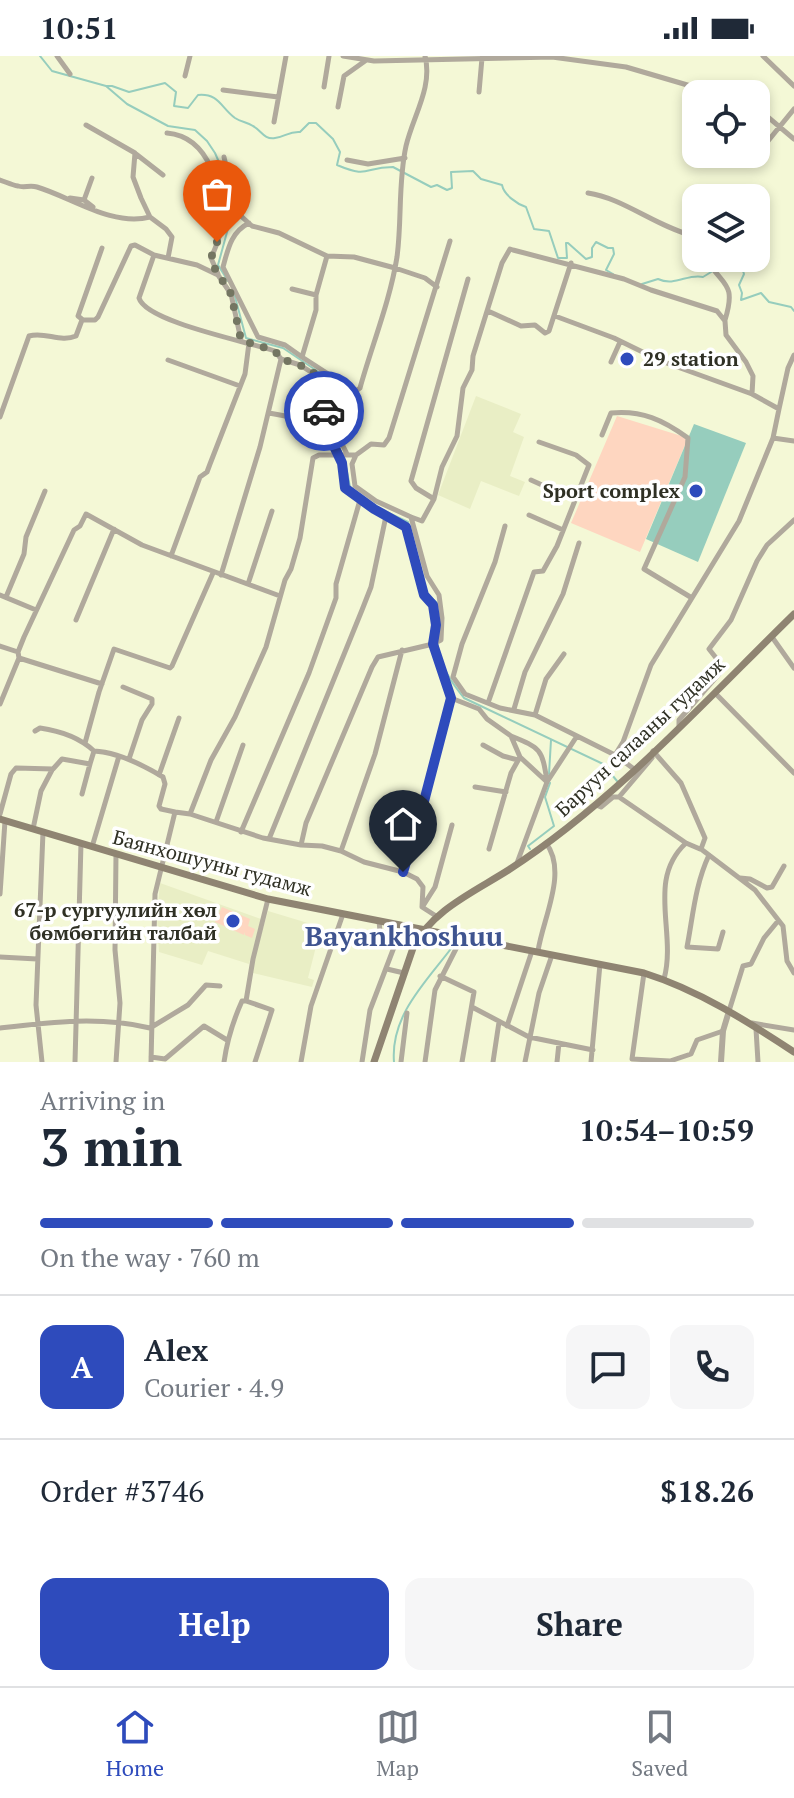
<!DOCTYPE html>
<meta charset="utf-8">
<style>
:root{--surface:#fff;--page:#f6f6f7;--text:#1f2937;--muted:#747a83;--line:#e0e1e3;--accent:#2e4bbc}
body{margin:0;font-family:"PT Serif",serif;background:var(--page);color:var(--text);height:100vh;display:flex;flex-direction:column;font-size:30px;white-space:nowrap}
*{box-sizing:border-box;margin:0}
p{font-size:26px;color:var(--muted)}
.icon{flex:none;width:44px;height:44px;fill:none;stroke:currentColor;stroke-width:2;stroke-linecap:round;stroke-linejoin:round}
.map{position:relative;height:1006px;overflow:hidden}
.panel{display:flex;flex-direction:column;background:var(--surface);flex:1}
.panel>*{flex:none}
.fabs{position:absolute;left:682px;top:24px;display:grid;gap:16px}
.fabs a{display:grid;place-items:center;width:88px;height:88px;border-radius:16px;background:var(--surface);box-shadow:0 4px 12px #0003;font-size:40px}
.pin{position:absolute;display:grid;place-items:center;width:68px;height:68px;color:#fff;margin:-82px -34px;border-radius:50% 50% 50% 0;rotate:-45deg;box-shadow:0 0 8px #0007}
.pin .icon{rotate:45deg}
.courier{position:absolute;display:grid;place-items:center;width:80px;height:80px;margin:-40px;border:6px solid #2e4bbc;border-radius:50%;background:#fff;color:#222;box-shadow:0 2px 10px #0007}
.summary em{font-style:normal;font-weight:600}
.summary div{display:flex;flex-direction:column-reverse}
.summary{display:flex;align-items:center;justify-content:space-between;height:136px;padding:0 40px}
h1{font-size:52px;font-weight:600;line-height:60px}
.bar{display:grid;grid-template-columns:repeat(4,1fr);gap:12px 8px;align-content:center;height:96px;padding:0 40px}
.bar i{height:10px;border-radius:6px;background:var(--line)}
.bar .on{background:var(--accent)}
.bar p{grid-column:span 4}
.line{display:flex;align-items:center;gap:20px;padding:0 40px;border-top:2px solid var(--line)}
.line div{flex:1}
.round{display:grid;place-items:center;flex:none;width:84px;height:84px;border-radius:16px;background:var(--page)}
.cta{display:flex;gap:16px;margin-top:auto;padding:16px 40px}
.cta a{flex:1;height:92px;border-radius:16px;background:var(--accent);color:#fff;font-size:32px;font-weight:600;line-height:92px;text-align:center}
.cta a+a{background:var(--page);color:var(--text)}
.status{display:flex;justify-content:space-between;align-items:center;height:56px;padding:0 40px;background:var(--surface);direction:ltr}
.status svg{height:22px;fill:currentColor}
.tabs{display:flex;justify-content:space-around;align-items:center;height:112px;border-top:2px solid var(--line);background:var(--surface);font-size:22px;color:var(--muted)}
.tabs a{display:grid;justify-items:center;gap:4px}
.tabs .on{color:var(--accent)}
.map>svg:first-child{display:block}
.built{fill:#e9eec5}
.green{fill:#fed6c0}
.water{fill:#96cdbd}
.lines{fill:none;stroke-linecap:round;stroke-linejoin:round}
.stream{stroke:#96cdbd;stroke-width:2}
.minor{stroke:#b0a99c;stroke-width:5}
.tertiary{stroke:#b0a99c;stroke-width:6}
.secondary{stroke:#8f8472;stroke-width:7}
.done{stroke:#747662;stroke-width:8;stroke-dasharray:0 14.4}
.route{stroke:#2e4bbc;stroke-width:10}
.poi-dot{fill:#2e4bbc;stroke:#fff;stroke-width:3}
.labels{text-anchor:middle;stroke-width:7;stroke-linejoin:round;paint-order:stroke}
.poi-label{font-size:20px;font-weight:bold;fill:#2f3024;stroke:#fff;text-anchor:end}
.street-label{font-size:20px;fill:#2f3024;stroke:#fff}
.district-label{font-size:28px;font-weight:bold;fill:#3f5490;stroke:#fff}
</style>
<div class="status"><b>10:51</b><svg viewBox="0 0 49 12"><path d="M0 12V9h3v3zM5 12V6h3v6zM10 12V3h3v9zM15 12V0h3v12zM26 1h20v11H26zM47 4h2v5h-2z"/></svg></div>
<div class="map">
<svg width="794" height="1006" viewBox="0 0 794 1006">
<rect width="100%" height="100%" fill="#f4f8d6"/>
<path class="built" d="M476 340 521 358 513 376 524 381 510 420 525 426 519 440 481 425 470 453 438 439Z
M160 827 261 863 249 908 208 895 202 909 159 896 157 861Z
M268 855 321 871 308 922 314 924 312 931 253 917 254 904Z"/>
<path class="green" d="M617 360 688 382 640 496 571 467Z
M222 851 250 863 248 870 255 873 252 882 245 879V876L244 879 215 866Z"/>
<path class="water" d="M694 368 746 387 698 506 646 483Z"/>
<g class="lines">
<path class="stream" d="M40 0 52 15 106 30 127 48 168 70 195 74 207 85 215 97 222 113 225 143 232 158 218 209 228 225
M106 30H112L129 36 165 27 176 36 174 50 188 52 198 39C219 37 221 52 235 62 241 66 247 66 253 70 261 74 264 84 275 82 285 81 289 75 300 76L309 67H316L333 83 340 96 337 109C370 123 363 111 393 111L431 131 437 129 447 134 452 132 451 116 473 115 481 123 502 129C504 139 517 148 526 151L534 173 549 175 558 202H567L566 187H568L586 203 592 201V192L596 186 608 192H613L614 198 606 214 613 218
M642 228 658 223C675 231 688 217 703 221L716 213 738 211 742 212 744 218 739 229 742 237 741 244 761 237 769 246 791 251 794 255
M234 237 246 282 283 292 332 325 329 371 341 396
M344 401 350 431 371 448
M380 453 408 466 412 484
M421 517 426 537 437 547C438 561 435 577 438 591 440 610 452 627 464 642L603 708 617 725
M549 718 551 684
M530 793 528 790 554 770 545 741 550 727
M394 1006C390 957 430 922 456 886"/>
<path class="minor" d="M57 0 70 18
M343 0 374 5 552 1 626 11 718 38
M763 0 794 30
M185 20 190 0
M324 31 329 0
M223 34 278 41
M479 36 482 2
M338 51 344 20 365 5
M756 51 794 83
M274 66 286 0
M86 69 135 97 133 121 141 142 150 161 166 173 172 181 168 202
M167 77C211 81 222 134 221 172 220 182 215 193 211 202L218 218
M756 85H768L794 53
M136 98 163 119
M224 101 234 146 242 161 252 170 279 177 327 200 354 201 395 212 425 222 437 231
M347 104 368 108 405 102
M0 124C6 126 12 129 18 130 24 132 30 129 37 131 71 141 112 171 150 161
M588 137C623 142 657 171 694 180L696 187
M70 142 84 144 93 151
M84 144 92 122
M249 167C231 176 228 193 223 211L258 281 285 289 302 301
M154 199 139 242C146 266 249 286 275 295L281 303 260 391 221 519
M327 200 316 239V254L302 301 336 323 337 333
M706 202C722 231 737 225 725 264
M292 233 316 239
M488 255 521 270 535 269 545 277 549 275 571 207
M555 260 614 282 661 305 752 338 779 353 773 382 739 465 651 609 623 686 615 699
M83 264 78 260 102 192
M281 303 300 309 328 327 323 367 342 407 345 432 374 453 406 471 424 539 433 549 436 569 433 588 378 601 372 611 306 767 301 789
M168 304 240 330
M611 306 620 286
M779 353 788 312 794 299
M269 357 323 367
M0 361 29 280C45 275 60 287 76 280L82 264H95L98 261 131 190 135 189 154 199 197 209 218 219 231 238 241 284
M602 379 611 357C642 354 663 364 688 382L685 421 644 513 692 542
M773 382 794 385
M347 398 333 370 337 333 356 335 360 332C372 289 390 245 397 201 402 164 398 126 406 90 413 60 433 31 425 0
M356 399 352 408 355 430 376 445 411 461
M531 424 575 444
M434 443 416 432 411 425 468 223
M529 459 563 474
M505 470 495 506 462 588 453 621 465 638 500 652 535 659 615 699 634 713
M171 500 200 421 207 416 210 408 245 318 249 287
M248 528 272 455
M0 539 36 554
M6 541 24 498 26 481 45 435
M76 564 114 473
M772 581 794 612
M0 590 18 596
M19 602 102 628
M123 631 152 643V648L142 664 129 703
M715 637 794 717
M488 647 534 516 543 515 557 490 589 409 576 399 539 386
M0 648 19 602 18 596 24 581 74 474 80 470 86 458 142 489 280 540
M514 653 525 616 563 538 579 487
M535 659 546 623 564 598
M679 671V664L724 612 709 593 731 564 757 505 767 489 794 464
M35 675 40 672C61 675 79 681 94 695
M511 680C541 692 542 693 547 725
M85 687 99 636 114 593 170 612 172 610 213 517
M483 689 503 700 518 704
M653 695 681 727 705 782 701 793 755 834 783 870 787 905 794 917
M159 719 179 662
M547 726 520 701 511 680 487 663 479 653 451 642 433 588 441 584 442 562 439 539 427 520 411 461 422 465 434 443 442 411 457 380 463 332 472 314 473 300 502 207 510 193 513 194 624 223 651 234 717 255 725 265 726 279 746 306 753 320 752 338
M475 731 506 736
M82 738 90 708
M619 741 652 702
M596 749 601 751 613 741H619L686 787
M0 758 11 718 16 712 53 713 62 703 90 708 94 695C118 696 143 709 163 721L165 728 159 750 161 753 175 756
M190 758 211 704 235 661 266 591 285 524 291 513 300 482 313 402 319 399H356L371 388 384 389 389 382 450 185
M216 766 243 689
M33 773 41 735 52 714
M241 776 309 617 336 542V528L360 444
M269 783 362 554 371 531 386 460
M92 791 119 700
M489 793 511 717 520 701
M341 795 375 698 402 594
M709 799C695 829 693 860 687 891L718 893 723 876
M517 807 547 726 577 680
M403 816 422 753 451 642
M740 822 750 823 767 832 772 831 784 810
M0 838 5 765
M423 850 435 831 452 769
M538 895C543 862 568 816 546 787
M0 901 37 903
M387 913 404 917
M440 920 474 936 462 1006
M664 923C677 876 646 824 686 787L700 793
M472 951 529 981 593 994
M729 955 743 910 751 908 764 882 778 865
M752 967 794 974
M507 970 532 895
M0 972C51 966 100 960 150 972L188 949 206 929 220 930
M756 973 758 1006
M151 1001 165 1003 204 970 227 984
M632 1003 670 1005 691 998 697 984 723 975
M632 1003 644 917
M42 1006 36 949 43 776
M75 1006 81 787
M116 1006 120 947 115 894 116 798
M151 1006 155 838 175 756 190 758 263 782 301 789 322 790 341 795 364 806 403 816 417 823 423 831 422 851 436 860
M224 1006C227 985 233 965 242 945H246
M255 1006 272 954 246 945 253 903 268 843
M301 1006 311 950 343 858
M362 1006 370 954 396 886 394 880 380 875 379 865
M401 1006 407 957
M425 1006 435 934 462 881
M493 1006 499 966
M525 1006 539 937 552 899
M557 1006 559 987
M591 1006 600 908"/>
<path class="tertiary" d="M721 1006 723 975 729 955"/>
<path class="secondary" d="M0 763 268 843 644 917C698 934 747 965 794 996
M374 1006 413 892C431 854 476 835 510 813 614 746 706 644 794 558"/>
</g>
<g class="lines">
<path class="done" d="M217 186 211 202 212 208 231 238 241 284 275 295 281 303 300 309 326 324 328 331 324 355"/>
<path class="route" d="M324 355 323 367 342 407 345 432 374 453 406 471 424 539 433 549 436 569 433 588 451 642 422 753 403 816"/>
</g>
<g class="poi-dot">
<circle cx="627" cy="303" r="8"/>
<circle cx="696" cy="435" r="8"/>
<circle cx="233" cy="865" r="8"/>
</g>
<g class="labels">
<g class="poi-label">
<text x="643" y="310" text-anchor="start">29 station</text>
<text x="680" y="442">Sport complex</text>
<text x="217" y="861">67-р сургуулийн хөл<tspan x="217" dy="23">бөмбөгийн талбай</tspan></text>
</g>
<g class="street-label">
<text transform="translate(640 681) rotate(-43)" y="7">Баруун салааны гудамж</text>
<text transform="translate(212 807) rotate(15)" y="7">Баянхошууны гудамж</text>
</g>
<g class="district-label">
<text x="404" y="890">Bayankhoshuu</text>
</g>
</g>
</svg>
<div class="fabs">
<a><svg class="icon" aria-label="locate" viewBox="0 0 24 24"><circle cx="12" cy="12" r="6"/><path d="M12 2v4M12 18v4M2 12h4M18 12h4"/></svg></a>
<a><svg class="icon" aria-label="layers" viewBox="0 0 24 24"><path d="M12 4l9 5-9 5-9-5zM3 14l9 5 9-5"/></svg></a>
</div>
<div class="pin" style="left:217px;top:186px;background:#ea580c"><svg class="icon" aria-label="bag" viewBox="0 0 24 24"><path d="M5 8h14l-1 12H6zM9 8a3 3 0 0 1 6 0"/></svg></div>
<div class="pin" style="left:403px;top:816px;background:#1f2937"><svg class="icon" aria-label="home" viewBox="0 0 24 24"><path d="M3 11l9-7 9 7M6 9v11h12V9"/></svg></div>
<div class="courier" style="left:324px;top:355px"><svg class="icon" aria-label="car" viewBox="0 0 24 24"><path d="M5 17H2v-5l4-1 3-4h7l3 4 3 1v5h-3M9 17h6M6 11h13"/><circle cx="7" cy="17" r="2"/><circle cx="17" cy="17" r="2"/></svg></div>
</div>
<section class="panel">
<div class="summary"><div><h1>3 min</h1><p>Arriving in</p></div><em>10:54–10:59</em></div>
<div class="bar"><i class="on"></i><i class="on"></i><i class="on"></i><i></i><p>On the way · 760 m</p></div>
<div class="line" style="height:144px"><b class="round" style="background:var(--accent);color:#fff">A</b><div><b>Alex</b><p>Courier · 4.9</p></div><a class="round"><svg class="icon" aria-label="chat" viewBox="0 0 24 24"><path d="M4 5h16v11H9l-5 4z"/></svg></a><a class="round"><svg class="icon" aria-label="phone" viewBox="0 0 24 24"><path d="M5 4h4l2 5-3 2q2 4 5 5l2-3 5 2v4C11 20 4 13 5 4z"/></svg></a></div>
<div class="line" style="height:104px"><div>Order #3746</div><b>$18.26</b></div>
<div class="cta"><a>Help</a><a>Share</a></div>
</section>
<nav class="tabs">
<a class="on"><svg class="icon" aria-label="home" viewBox="0 0 24 24"><path d="M3 11l9-7 9 7M6 9v11h12V9"/></svg>Home</a>
<a><svg class="icon" aria-label="map" viewBox="0 0 24 24"><path d="M3 6l6-2 6 2 6-2v14l-6 2-6-2-6 2zM9 4v14M15 6v14"/></svg>Map</a>
<a><svg class="icon" aria-label="saved" viewBox="0 0 24 24"><path d="M7 4h10v16l-5-4-5 4z"/></svg>Saved</a>
</nav>
